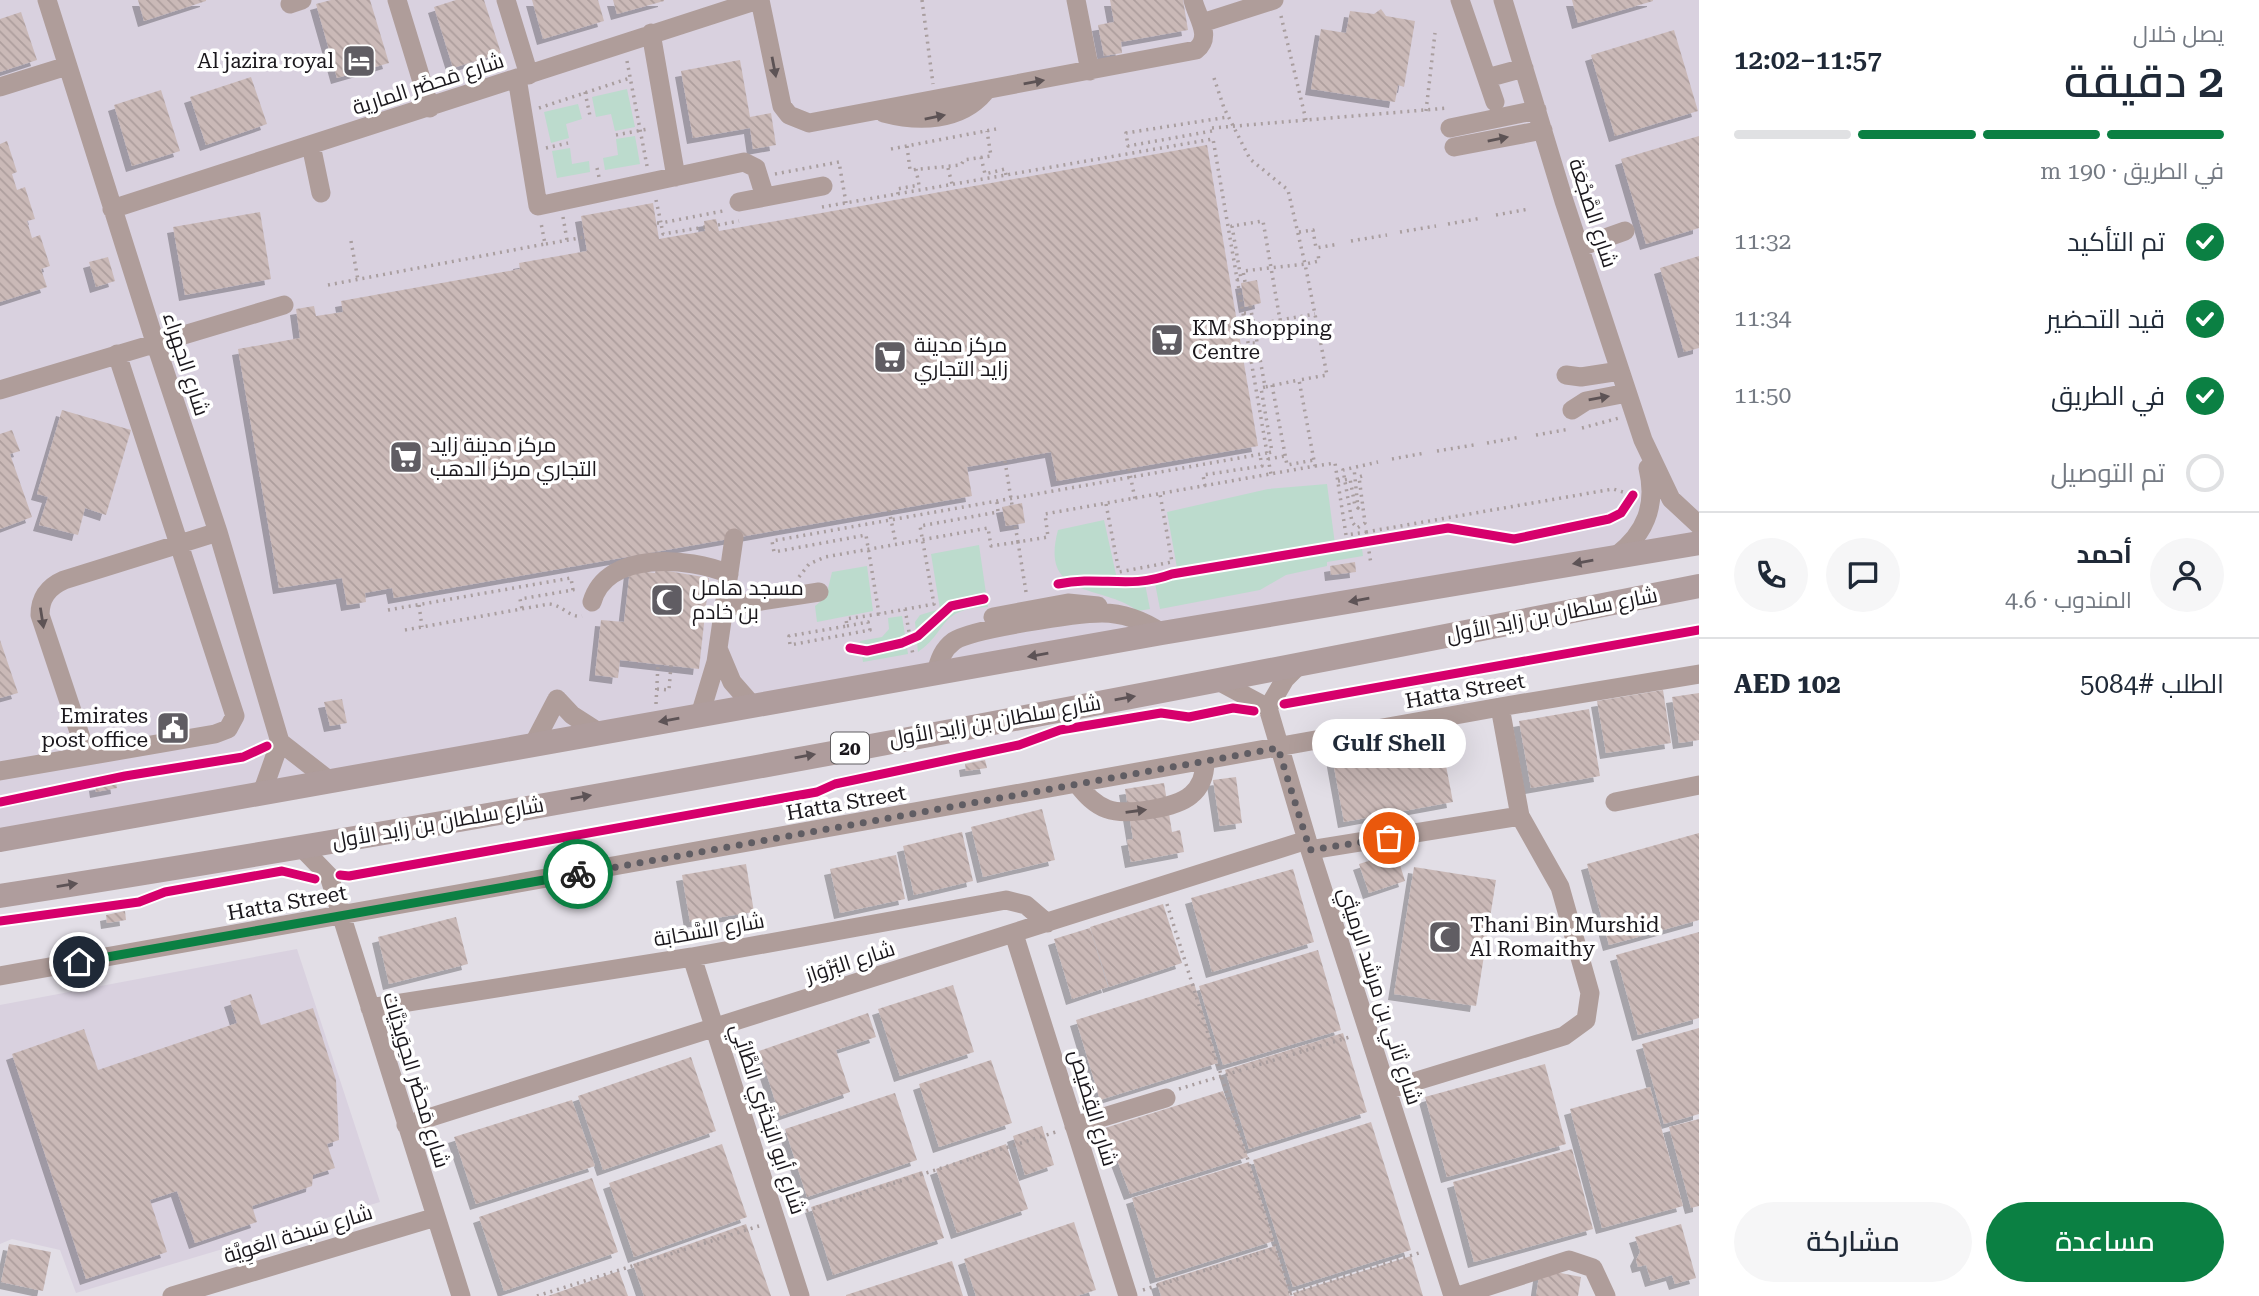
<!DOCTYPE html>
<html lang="ar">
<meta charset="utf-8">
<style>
:root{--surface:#fff;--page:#f6f6f7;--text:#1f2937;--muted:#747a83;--line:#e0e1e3;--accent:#0b8043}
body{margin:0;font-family:"Roboto Serif",Cairo,serif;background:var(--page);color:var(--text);direction:rtl;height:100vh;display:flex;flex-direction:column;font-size:26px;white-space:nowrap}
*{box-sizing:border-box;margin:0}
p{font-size:23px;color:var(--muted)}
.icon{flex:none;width:38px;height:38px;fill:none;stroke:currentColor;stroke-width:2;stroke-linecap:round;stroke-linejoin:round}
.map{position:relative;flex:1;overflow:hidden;direction:ltr}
.sheet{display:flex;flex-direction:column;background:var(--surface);width:560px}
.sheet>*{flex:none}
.pin{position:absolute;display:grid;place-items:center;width:60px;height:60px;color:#fff;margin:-30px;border:4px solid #fff;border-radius:50%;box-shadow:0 2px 7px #0007}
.courier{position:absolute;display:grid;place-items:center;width:70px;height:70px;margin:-35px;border:5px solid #0b8043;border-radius:50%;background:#fff;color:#222;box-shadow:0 2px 9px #0007}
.bubble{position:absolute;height:49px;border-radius:24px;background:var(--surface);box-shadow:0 7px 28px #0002;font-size:23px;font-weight:600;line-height:49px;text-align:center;direction:rtl}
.headline em{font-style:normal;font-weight:600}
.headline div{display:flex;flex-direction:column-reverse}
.headline{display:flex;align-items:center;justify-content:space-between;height:119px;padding:0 35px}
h1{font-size:46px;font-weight:600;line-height:52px}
.bar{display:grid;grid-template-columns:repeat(4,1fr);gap:10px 7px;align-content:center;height:84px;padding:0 35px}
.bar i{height:9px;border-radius:5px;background:var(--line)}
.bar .active{background:var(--accent)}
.bar p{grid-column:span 4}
.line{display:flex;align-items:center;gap:18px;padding:0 35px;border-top:2px solid var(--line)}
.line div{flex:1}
.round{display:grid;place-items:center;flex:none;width:74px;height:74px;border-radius:37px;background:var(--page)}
ol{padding:0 35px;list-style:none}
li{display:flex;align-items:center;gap:21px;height:77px}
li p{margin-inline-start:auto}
li .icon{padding:7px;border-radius:50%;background:var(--accent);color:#fff;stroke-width:4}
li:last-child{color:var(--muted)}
li i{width:38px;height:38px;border:4px solid var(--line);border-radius:50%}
.cta{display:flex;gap:14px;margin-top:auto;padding:14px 35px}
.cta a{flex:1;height:80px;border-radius:42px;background:var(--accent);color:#fff;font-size:28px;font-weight:600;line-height:80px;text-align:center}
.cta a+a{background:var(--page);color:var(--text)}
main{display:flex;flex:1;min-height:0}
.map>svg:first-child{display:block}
.built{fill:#d9d1df}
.green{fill:#bcdbcd}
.building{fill:url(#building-back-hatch);filter:url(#shadow)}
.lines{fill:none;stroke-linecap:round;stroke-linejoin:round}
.path{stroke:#a99e9f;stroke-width:3.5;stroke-dasharray:2 5;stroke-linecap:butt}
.minor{stroke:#af9d9a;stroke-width:19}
.major{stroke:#af9d9d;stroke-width:24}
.cycleway-casing{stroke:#fff;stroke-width:13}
.cycleway{stroke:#d6006c;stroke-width:9}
.oneway{fill:#5d5355}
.oneway2{fill:#5d5356}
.done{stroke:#605d63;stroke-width:7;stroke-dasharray:0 12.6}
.route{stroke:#0b8043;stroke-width:9}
.labels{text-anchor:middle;stroke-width:7;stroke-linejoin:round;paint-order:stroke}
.shield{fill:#fff;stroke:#5f5d60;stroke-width:2}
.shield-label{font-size:19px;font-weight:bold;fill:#1a171c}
.poi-label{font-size:21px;fill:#1a171c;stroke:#fff;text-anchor:start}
.street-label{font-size:21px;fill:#1a171c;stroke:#fff}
</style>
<main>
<section class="sheet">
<div class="headline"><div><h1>2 دقيقة</h1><p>يصل خلال</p></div><em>11:57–12:02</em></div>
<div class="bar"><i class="active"></i><i class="active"></i><i class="active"></i><i></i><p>في الطريق · 190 m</p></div>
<ol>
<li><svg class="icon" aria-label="check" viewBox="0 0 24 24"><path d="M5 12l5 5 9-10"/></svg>تم التأكيد<p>11:32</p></li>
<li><svg class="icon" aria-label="check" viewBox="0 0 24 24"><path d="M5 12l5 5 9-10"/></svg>قيد التحضير<p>11:34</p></li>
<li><svg class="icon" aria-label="check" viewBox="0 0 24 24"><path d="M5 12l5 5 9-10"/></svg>في الطريق<p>11:50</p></li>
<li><i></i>تم التوصيل</li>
</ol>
<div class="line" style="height:126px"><a class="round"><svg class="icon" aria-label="person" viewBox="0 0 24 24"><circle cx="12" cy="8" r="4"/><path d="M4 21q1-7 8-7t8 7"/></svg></a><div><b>أحمد</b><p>المندوب · 4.6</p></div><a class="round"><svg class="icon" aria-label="chat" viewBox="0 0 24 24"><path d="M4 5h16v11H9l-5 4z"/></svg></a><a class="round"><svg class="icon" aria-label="phone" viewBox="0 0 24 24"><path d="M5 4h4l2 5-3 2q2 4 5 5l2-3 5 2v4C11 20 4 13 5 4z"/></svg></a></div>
<div class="line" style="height:91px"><div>الطلب #5084</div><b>AED 102</b></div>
<div class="cta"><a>مساعدة</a><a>مشاركة</a></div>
</section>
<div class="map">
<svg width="1699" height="1296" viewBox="0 0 1699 1296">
<defs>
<pattern id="building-back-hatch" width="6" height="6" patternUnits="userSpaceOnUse" patternTransform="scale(1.75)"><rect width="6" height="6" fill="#cab9b7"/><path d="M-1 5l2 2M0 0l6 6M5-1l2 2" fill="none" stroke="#ad9e9d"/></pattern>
<filter id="shadow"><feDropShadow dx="-6" dy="6" stdDeviation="0" flood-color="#0004"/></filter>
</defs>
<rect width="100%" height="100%" fill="#e2dee6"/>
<path class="built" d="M0 0H1699V532L0 830Z
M297 949 380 1202 76 1293 60 1250 12 1239 0 1244V1005Z"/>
<path class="green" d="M627 89 635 127 615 131 611 114 596 117 592 97Z
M578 104 582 119 566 124 569 138 551 143 544 112Z
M635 136 640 164 605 170 603 158 618 155 616 139Z
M570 148 572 164 589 161 590 172 557 178 552 151Z
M1327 484 1335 544 1361 541 1363 556 1327 562V566L1286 575 1260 590 1160 609 1153 573 1177 568 1167 512 1268 489Z
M1104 520 1117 579 1143 574 1150 609 1138 611C1103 584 1039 600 1058 530Z
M979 545 988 607C938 608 948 632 918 652L915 622 920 615 940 609 931 554Z
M867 566 873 611 817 622 815 606 826 597 832 572Z
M902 616 908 654 863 662 860 641 882 637 889 629 888 618Z"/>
<path class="building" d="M138 0H206V1L144 21Z
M331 0H370L389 63 337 78 316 4Z
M456 0H484L501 53 453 68 434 7Z
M532 0H598L604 21 543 39Z
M613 0H664V1L617 14Z
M1110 0H1183L1188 30 1121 42 1122 53 1104 56 1098 25 1114 22Z
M1572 0H1653V1L1578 23Z
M1381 9 1386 16 1415 21 1404 87 1398 85 1395 102 1311 89 1321 29 1346 33 1350 11 1374 14Z
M21 12 37 60 0 72V19Z
M1674 30 1698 111 1615 136 1591 55Z
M740 60 750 117 771 113 776 145 753 149 750 128 693 138 681 71Z
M251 77 267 124 206 145 190 97Z
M161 90 180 151 132 166 114 105Z
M1699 136V228L1646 244 1621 159Z
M7 141 17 172 12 174 17 190 25 187 35 219 27 221 32 238 40 235 50 266 41 269 47 287 0 302V144Z
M1207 145 1258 446 1057 481 1051 452 967 467 972 496 394 598 392 588 365 593 366 602 347 605 342 578 279 588 238 349 300 338 296 309 314 306 316 316 343 312 341 301 520 269 519 263 587 251 581 216 653 203 659 239 705 231 704 221 716 219 719 231Z
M260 212 271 279 185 295 173 227Z
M1699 256V348L1684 352 1660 268Z
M108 257 115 281 96 287 89 262Z
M1257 280 1261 303 1245 307 1241 283Z
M62 410 131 430 106 515 85 508 78 535 39 525 48 497 37 494Z
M12 430 20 451 10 454 32 517 0 529V434Z
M1022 503 1025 523 1006 526 1002 507Z
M1355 562 1356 572 1331 575 1330 566Z
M656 569 709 578 699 669 620 660 618 678 595 675 601 620 624 622 630 570 655 573Z
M0 640 18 693 0 698Z
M1663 690 1671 743 1606 753 1597 701Z
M1699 693V740L1679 743 1672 697Z
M342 699 347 723 330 726 324 702Z
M1589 709 1600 776 1531 788 1519 721Z
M1438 724 1453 802 1344 822 1330 745Z
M985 760 987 768 966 771 965 764Z
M1236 777 1242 823 1220 826 1213 780Z
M116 781 117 788 96 792 95 785Z
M1164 783 1172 832 1180 830 1184 852 1131 862 1127 840 1133 839 1125 789Z
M1042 809 1055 860 983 877 971 827Z
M962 832 973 881 914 895 903 846Z
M1699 833V920L1609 945 1587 864Z
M1396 852 1405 881 1369 893 1359 864Z
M896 855 905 899 840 913 830 869Z
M746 864 754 912 690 922 682 875Z
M1414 867 1496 880 1476 1006 1394 994Z
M1293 869 1314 942 1212 972 1191 898Z
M1163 904 1182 963 1109 987 1090 927Z
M125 911 126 920 107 923 106 915Z
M456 917 468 964 389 984 378 937Z
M1090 928 1108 987 1072 999 1054 939Z
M1699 932V1018L1638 1035 1616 955Z
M1318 950 1341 1030 1223 1065 1199 986Z
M1194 983 1218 1063 1100 1100 1076 1020Z
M953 985 974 1052 900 1076 878 1009Z
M251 994 261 1025 313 1008 336 1080 339 1140 327 1144 335 1168 313 1175 312 1186 252 1206 257 1222 195 1243 177 1191 150 1200 167 1252 86 1279 12 1054 84 1029 98 1070 237 1023 230 1001Z
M868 1013 876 1037 836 1050 850 1092 780 1116 759 1051Z
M1699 1028V1114L1664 1124 1642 1044Z
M1343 1033 1367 1112 1249 1149 1225 1070Z
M691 1057 716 1131 603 1170 578 1096Z
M991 1060 1012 1123 939 1147 919 1084Z
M1545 1064 1566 1144 1447 1177 1425 1097Z
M1650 1087 1683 1206 1602 1228 1570 1109Z
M1223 1091 1248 1157 1130 1194 1105 1128Z
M895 1093 917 1160 807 1197 785 1129Z
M572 1100 595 1166 476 1204 454 1137Z
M1699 1119V1206L1691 1208 1669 1127Z
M1371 1122 1411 1250 1293 1287 1253 1160Z
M1042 1126 1054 1165 1025 1175 1013 1136Z
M722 1144 747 1217 634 1257 609 1183Z
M1006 1144 1028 1209 957 1233 936 1169Z
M1572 1149 1593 1229 1474 1262 1453 1182Z
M1249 1162 1274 1241 1156 1278 1132 1198Z
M922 1171 944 1238 833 1275 811 1207Z
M592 1178 618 1252 504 1291 479 1217Z
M1074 1222 1096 1290 1077 1296H976L964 1259Z
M746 1224 771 1296H644L633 1264Z
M1681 1224 1696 1278 1675 1284 1672 1275 1651 1281 1646 1265 1638 1267 1636 1260 1640 1252 1635 1237Z
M9 1244 51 1252 43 1291 1 1282Z
M1275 1246 1290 1296H1161L1157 1283Z
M1411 1256 1423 1296H1294L1293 1293Z
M952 1261 963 1296H846V1295Z
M1540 1269 1581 1277 1578 1296H1536Z
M619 1271 628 1296H548Z"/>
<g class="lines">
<path class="path" d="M922 0 933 84
M1281 16 1306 120
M627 61 647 166
M1214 78 1224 108 1250 159 1288 190 1305 264 1319 261 1318 254
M585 92 590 116
M539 108 630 78
M1426 111 1435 33
M1212 128 1448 108
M1212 131 1128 146 1126 133 1228 117
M616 135 648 129
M907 146 910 170 961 165 964 160 991 156 987 131
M546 148 568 143
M891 149 996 129
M981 157 985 174 1005 169 1006 175
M597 168 599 177
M948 168 952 184
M775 174 839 162 846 203
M898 194 897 189 919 185 916 169
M656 200 661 223 723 211
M822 207 1213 139 1267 453
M1496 215 1529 209
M563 217 567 240
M657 223H661L663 234 705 227
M1448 224 1482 218
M718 225 739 221
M1299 232 1313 230 1316 248 1339 244
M1400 232 1436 226
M351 241 358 280
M1351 241 1387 235
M546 244 585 237
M1237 280 1241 279 1232 226 1263 221 1280 320 1254 325 1265 387 1299 380
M328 285 545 244 541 223
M1250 306 1254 325
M1244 313H1248L1252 343H1257
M1280 320 1315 314
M1272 385 1287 465 1314 460
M1265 387 1261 388 1272 452 1267 453
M1582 428 1619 418
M1536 435 1570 429
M1487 443 1521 437
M1437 451 1474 445
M1268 459 1285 456
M1392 459 1425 453
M1005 461 1012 505
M1315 466 1335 463 1346 535 1366 532 1371 564
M1129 469 1135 499
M1362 476 1359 477 1365 523 1357 528 1352 522 1343 470 1378 462
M1338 481 1350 479 1355 506 1358 508 1354 468
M1205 486 1203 475 1262 466 1260 455
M997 502 998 512 920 526 934 604 879 614 866 535 774 552 772 541 1267 453 1271 474
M1106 504 1119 572 1172 562 1160 494
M889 510 896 544
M1366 532 1613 489 1633 495
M799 577 809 564 825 557 988 528 991 546 1018 542 1015 525
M1026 592 1018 542 1048 537 1045 514 1315 466 1299 380 1327 375 1305 264 1243 271 1245 282
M419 605 422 627
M905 609 913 655
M388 610 571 578 573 590 520 599 522 609
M847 626 868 622 870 630 790 645 789 636 847 626 846 619 879 614
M405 630 549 604C563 605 569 618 582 616
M657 689 669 690 671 665
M656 704 658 664
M1167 904 1291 1296
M1179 1089 1353 1036
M793 1215 1059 1131
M1143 1290 1275 1248
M1290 1294 1422 1252
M537 1296 759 1226"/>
<path class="minor" d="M47 0 155 342 218 532 280 742 262 793
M397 0 430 108
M506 0 529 75
M760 0 782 106 789 115 809 123 1196 50C1213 37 1197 17 1193 0
M1076 0 1090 71
M1460 0 1495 102
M1503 0 1564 201 1643 440 1671 499 1699 525
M290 4 302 0
M1202 23 1274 0
M651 33 676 177
M517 78 538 206 744 162 756 168 765 197
M1487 78 1524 68
M0 87 67 66
M884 113C918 122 960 122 985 92
M1450 128 1537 110
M311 145 321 193
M1454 147 1543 130
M739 202 823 186
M112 209 758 0
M1580 247 1625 231
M1566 375 1581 377 1620 371
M0 390 284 305
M1572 410 1586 401 1627 393
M1616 556C1646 533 1657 505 1648 468
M592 602C607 550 689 557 729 574
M724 607 819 592
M993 617 1068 603 1098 606
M719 651 732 682 753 706
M1299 665 1285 679 1268 708 1310 850 1453 1296
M936 673C939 660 943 649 954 641 971 629 1078 613 1102 613 1124 613 1144 621 1162 633
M1218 681 1268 708
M557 699 572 715 600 733
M700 715 716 662 734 538
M280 742 330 781
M533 745 557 699
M87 756 40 615C40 598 48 587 64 580L218 532
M0 771 215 734 228 729 235 716 117 354
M1078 785C1086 795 1094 804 1107 809 1126 816 1176 808 1191 795 1202 786 1205 774 1205 761
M1615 802 1699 785
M302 848 329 876 461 1296
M1310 850 1520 816
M1014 934 1128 1296
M692 957 800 1296
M0 976 1500 707 1699 674
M370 1008 692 957 1006 900 1026 905 1047 923
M1387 1090 1564 1036 1586 1020 1590 993 1560 887 1520 816 1500 707
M406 1125 1307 840
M1074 1126 1166 1098
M172 1296 436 1217
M1458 1296 1569 1260 1593 1268 1606 1296"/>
<path class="major" d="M0 840 1162 633 1699 543
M0 896C569 807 1134 698 1699 586"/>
<defs>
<path id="cycleway" d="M1058 584C1101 575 1128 590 1172 574L1448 528 1514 539 1609 519 1621 513 1633 495
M850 648 867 651 902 643 918 636 951 606 984 599
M1284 704 1699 630
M0 802 125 776 243 757 267 746
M340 875 349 876 817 792 835 784 1019 745 1060 730 1161 713 1189 717 1233 708 1254 711
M0 921 139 902 165 892 282 871 315 879"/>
</defs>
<use href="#cycleway" class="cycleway-casing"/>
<use href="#cycleway" class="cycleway"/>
</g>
<defs><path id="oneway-solid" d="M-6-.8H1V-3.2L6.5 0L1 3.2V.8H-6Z" transform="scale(1.75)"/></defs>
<g class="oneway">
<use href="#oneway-solid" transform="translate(774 67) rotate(79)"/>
<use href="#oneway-solid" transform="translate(1034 82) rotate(-10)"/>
<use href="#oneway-solid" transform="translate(935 117) rotate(-11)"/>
<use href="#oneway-solid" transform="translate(1498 139) rotate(-11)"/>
<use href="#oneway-solid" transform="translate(1599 398) rotate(-10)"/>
<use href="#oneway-solid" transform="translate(42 618) rotate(81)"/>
<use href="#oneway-solid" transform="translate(1136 811) rotate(-8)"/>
</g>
<g class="oneway2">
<use href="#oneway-solid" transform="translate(1583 562) rotate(170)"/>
<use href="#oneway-solid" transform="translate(1359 600) rotate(170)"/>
<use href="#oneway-solid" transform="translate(1038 655) rotate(170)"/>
<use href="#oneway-solid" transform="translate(1125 698) rotate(-10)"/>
<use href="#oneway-solid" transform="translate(669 720) rotate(170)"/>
<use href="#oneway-solid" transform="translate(805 756) rotate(-10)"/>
<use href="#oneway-solid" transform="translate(581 797) rotate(-10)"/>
<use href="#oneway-solid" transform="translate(67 885) rotate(-9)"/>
</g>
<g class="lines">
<path class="done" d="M578 874 1278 748 1310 850 1389 838"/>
<path class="route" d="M79 962 578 874"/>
</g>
<defs>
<symbol id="hotel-square" viewBox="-11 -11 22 22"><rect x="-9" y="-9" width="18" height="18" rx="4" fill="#605d63" stroke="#fff"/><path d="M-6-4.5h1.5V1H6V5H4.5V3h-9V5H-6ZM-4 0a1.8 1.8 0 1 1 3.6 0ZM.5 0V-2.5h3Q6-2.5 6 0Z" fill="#fff"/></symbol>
<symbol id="supermarket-square" viewBox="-11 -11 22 22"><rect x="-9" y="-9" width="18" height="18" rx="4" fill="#605d63" stroke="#fff"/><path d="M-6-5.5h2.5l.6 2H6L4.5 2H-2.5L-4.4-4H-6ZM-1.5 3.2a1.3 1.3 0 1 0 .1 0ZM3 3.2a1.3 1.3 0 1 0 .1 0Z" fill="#fff"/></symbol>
<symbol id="mosque-square" viewBox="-11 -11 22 22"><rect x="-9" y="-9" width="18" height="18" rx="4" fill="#605d63" stroke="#fff"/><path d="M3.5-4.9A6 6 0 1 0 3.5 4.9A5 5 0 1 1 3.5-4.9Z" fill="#fff"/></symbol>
<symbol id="civic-square" viewBox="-11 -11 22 22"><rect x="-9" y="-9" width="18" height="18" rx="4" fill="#605d63" stroke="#fff"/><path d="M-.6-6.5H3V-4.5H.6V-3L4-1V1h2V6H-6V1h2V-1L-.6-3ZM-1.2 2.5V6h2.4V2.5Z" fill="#fff"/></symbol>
</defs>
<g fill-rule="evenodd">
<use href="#hotel-square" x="340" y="42" width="38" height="38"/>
<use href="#supermarket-square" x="1148" y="321" width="38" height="38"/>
<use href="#supermarket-square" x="871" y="338" width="38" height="38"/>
<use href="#supermarket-square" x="387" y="438" width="38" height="38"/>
<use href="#mosque-square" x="648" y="581" width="38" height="38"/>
<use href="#civic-square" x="154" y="709" width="38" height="38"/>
<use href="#mosque-square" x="1426" y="918" width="38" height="38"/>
</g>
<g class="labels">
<rect class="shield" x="831" y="732.5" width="38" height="31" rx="5"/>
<g class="shield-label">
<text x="850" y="755">20</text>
</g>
<g class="poi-label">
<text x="334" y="68" text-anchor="end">Al jazira royal</text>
<text x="1192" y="335">KM Shopping<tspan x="1192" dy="24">Centre</tspan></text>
<text x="914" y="352">مركز مدينة<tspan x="914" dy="24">زايد التجاري</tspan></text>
<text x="430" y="452">مركز مدينة زايد<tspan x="430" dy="24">التجاري مركز الدهب</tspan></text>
<text x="692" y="595">مسجد هامل<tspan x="692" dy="24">بن خادم</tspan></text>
<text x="148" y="723" text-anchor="end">Emirates<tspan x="148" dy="24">post office</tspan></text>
<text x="1470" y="932">Thani Bin Murshid<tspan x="1470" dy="24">Al Romaithy</tspan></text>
</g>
<g class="street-label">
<text transform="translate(428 84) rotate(-18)" y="7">شارع مَحضَر المارية</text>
<text transform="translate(1593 213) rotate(72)" y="7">شارع الصَّجْعَة</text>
<text transform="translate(186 364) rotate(72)" y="7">شارع الجهراء</text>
<text transform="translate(1552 615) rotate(-11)" y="7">شارع سلطان بن زايد الأول</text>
<text transform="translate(1465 691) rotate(-10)" y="7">Hatta Street</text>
<text transform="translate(995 721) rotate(-10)" y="7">شارع سلطان بن زايد الأول</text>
<text transform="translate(846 803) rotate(-10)" y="7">Hatta Street</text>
<text transform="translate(438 823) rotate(-10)" y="7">شارع سلطان بن زايد الأول</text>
<text transform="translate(287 903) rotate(-10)" y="7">Hatta Street</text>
<text transform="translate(709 930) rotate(-10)" y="7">شارع السَّحَابَة</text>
<text transform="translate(850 962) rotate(-18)" y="7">شارع البُرْوَاز</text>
<text transform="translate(1380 996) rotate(72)" y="7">شارع ثاني بن مرشد الرميثي</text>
<text transform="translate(416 1080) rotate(73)" y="7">شارع مَحضَر الحِوَيذِيَّات</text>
<text transform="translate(1093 1108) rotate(73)" y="7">شارع القِصَيص</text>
<text transform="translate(768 1119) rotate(72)" y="7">شارع أبو البَختَرِي الطَّائِي</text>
<text transform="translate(298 1234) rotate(-17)" y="7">شارع سَبخة العَوِيَّة</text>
</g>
</g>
</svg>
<div class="pin" style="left:1389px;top:838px;background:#ea580c"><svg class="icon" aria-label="bag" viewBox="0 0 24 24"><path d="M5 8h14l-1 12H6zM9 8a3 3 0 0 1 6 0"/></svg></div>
<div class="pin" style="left:79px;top:962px;background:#1f2937"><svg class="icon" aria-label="home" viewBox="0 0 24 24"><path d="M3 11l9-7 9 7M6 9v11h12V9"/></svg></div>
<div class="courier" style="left:578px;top:874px"><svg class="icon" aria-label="bike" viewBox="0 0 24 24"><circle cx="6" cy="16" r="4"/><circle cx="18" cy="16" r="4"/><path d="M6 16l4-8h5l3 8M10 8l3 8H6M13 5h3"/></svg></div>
<div class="bubble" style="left:1312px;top:719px;width:154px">Gulf Shell</div>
</div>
</main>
